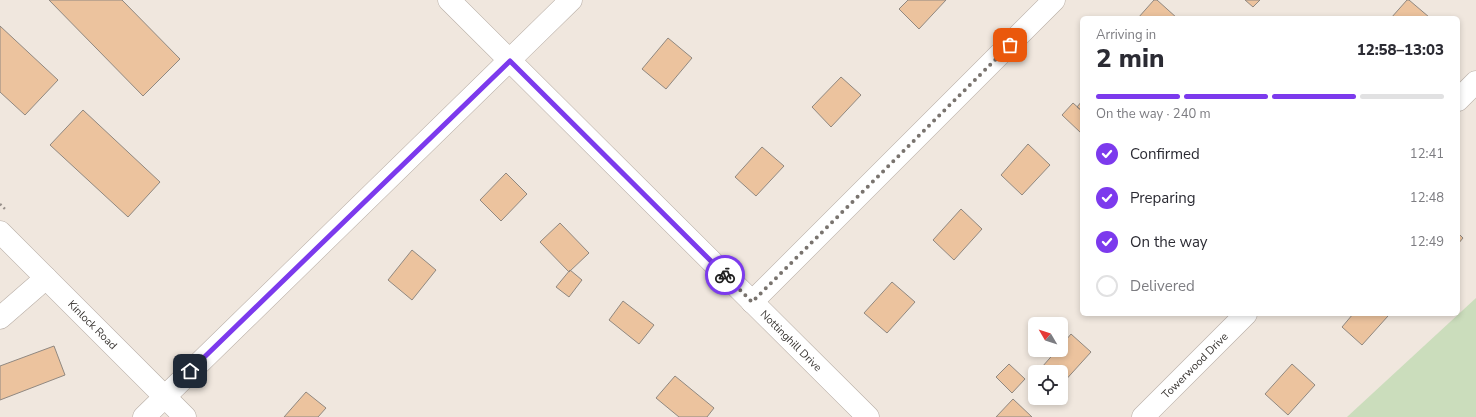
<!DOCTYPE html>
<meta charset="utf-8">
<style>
:root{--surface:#fff;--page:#f2f2f3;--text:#2b2b33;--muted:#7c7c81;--line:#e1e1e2;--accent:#7c3aed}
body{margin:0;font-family:"Nunito Sans",sans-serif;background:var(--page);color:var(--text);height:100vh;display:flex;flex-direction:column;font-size:15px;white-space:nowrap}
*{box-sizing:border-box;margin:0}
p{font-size:13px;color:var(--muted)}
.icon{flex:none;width:22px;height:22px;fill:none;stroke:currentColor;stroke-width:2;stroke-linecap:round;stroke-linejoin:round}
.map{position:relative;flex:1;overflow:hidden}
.details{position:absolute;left:1080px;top:16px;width:380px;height:300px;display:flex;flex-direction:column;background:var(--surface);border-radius:6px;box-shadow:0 2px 6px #0003}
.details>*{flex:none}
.needle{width:26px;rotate:309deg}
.controls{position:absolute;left:1028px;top:317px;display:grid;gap:8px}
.controls a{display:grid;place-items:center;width:40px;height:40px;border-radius:6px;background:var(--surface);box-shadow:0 2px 6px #0003;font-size:20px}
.pin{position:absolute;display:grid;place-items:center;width:34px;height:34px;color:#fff;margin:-17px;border-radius:8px;box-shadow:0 2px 6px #0006}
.courier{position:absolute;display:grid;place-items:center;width:40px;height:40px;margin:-20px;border:3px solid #7c3aed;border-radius:50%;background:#fff;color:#222;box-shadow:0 1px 5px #0007}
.summary em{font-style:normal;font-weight:800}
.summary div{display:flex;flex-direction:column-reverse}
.summary{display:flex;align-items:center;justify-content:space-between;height:68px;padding:0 16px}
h1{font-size:26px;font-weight:800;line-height:30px}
.bar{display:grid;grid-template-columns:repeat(4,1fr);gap:6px 4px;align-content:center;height:48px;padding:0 16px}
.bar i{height:5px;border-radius:3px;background:var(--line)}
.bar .active{background:var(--accent)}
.bar p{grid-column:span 4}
ol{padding:0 16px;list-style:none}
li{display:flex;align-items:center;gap:12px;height:44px}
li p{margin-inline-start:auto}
li .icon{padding:4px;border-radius:50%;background:var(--accent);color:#fff;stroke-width:4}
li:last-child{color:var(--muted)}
li i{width:22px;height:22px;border:2px solid var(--line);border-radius:50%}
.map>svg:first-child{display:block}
.green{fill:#cbddbc}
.building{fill:#ecc39e;stroke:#908880}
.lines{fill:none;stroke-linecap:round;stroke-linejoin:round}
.minor-casing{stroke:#b8aea6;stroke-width:23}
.major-casing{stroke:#b8aea6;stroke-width:23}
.path{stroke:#99928c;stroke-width:2.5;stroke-dasharray:2 3;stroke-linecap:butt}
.minor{stroke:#fff;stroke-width:22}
.major{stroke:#fff;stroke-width:22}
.done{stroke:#79736e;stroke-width:4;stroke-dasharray:0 7.2}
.route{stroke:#7c3aed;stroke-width:5}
.labels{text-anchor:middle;stroke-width:3.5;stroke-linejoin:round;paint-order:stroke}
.street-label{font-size:11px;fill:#393532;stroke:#fef4eb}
</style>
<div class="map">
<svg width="1476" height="417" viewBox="0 0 1476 417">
<rect width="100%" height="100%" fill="#f0e7de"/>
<path class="green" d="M1476 298V417H1347Z"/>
<path class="building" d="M49 0H122L180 59 143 96Z
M908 0H946L919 29 899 9Z
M1154 0H1157L1177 18H1138Z
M1245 0H1260L1253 7Z
M1407 0H1409L1429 17 1391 18Z
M0 26 58 80 25 115 0 92Z
M668 38 692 58 666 89 642 69Z
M841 77 861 95 831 127 812 107Z
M1082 101V111L1077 107Z
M1073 103 1082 111 1081 133 1062 115Z
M83 110 160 182 128 217 50 145Z
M1028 144 1050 165 1022 195 1001 175Z
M762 147 784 166 756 196 735 177Z
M506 173 527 194 501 221 480 200Z
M961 209 982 229 954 260 933 240Z
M560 223 589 253 569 272 540 242Z
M1458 233 1463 238 1458 244Z
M412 250 436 270 412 300 388 280Z
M570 270 582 280 569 297 556 287Z
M892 282 915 302 887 333 864 313Z
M623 301 654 325 639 344 609 320Z
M1353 314H1386L1388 316 1362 345 1342 327Z
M1071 334 1091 352 1062 384 1061 372H1048L1042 367 1057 350H1061V346Z
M54 346 65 375 0 400V366Z
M1009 364 1025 379 1012 393 996 377Z
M1292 364 1315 385 1288 415 1265 394Z
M675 376 714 408 707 417H679L656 398Z
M306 392 326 408 318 417H284Z
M1013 399 1032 417H996Z"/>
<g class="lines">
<defs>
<g id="minor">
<path id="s1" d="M449 0 868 417"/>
<path d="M1458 100 1476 82"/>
<path id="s2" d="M0 232 185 417"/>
<path d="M752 302 1054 0"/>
<path d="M0 318 46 278"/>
<path id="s3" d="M1143 417 1246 314"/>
</g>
<path id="major" d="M144 417 571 0"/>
</defs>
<use href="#minor" class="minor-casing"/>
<use href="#major" class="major-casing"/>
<path class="path" d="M0 204 7 211"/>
<use href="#minor" class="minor"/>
<use href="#major" class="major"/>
</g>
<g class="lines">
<path class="done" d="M725 275 752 302 1010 45"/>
<path class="route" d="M190 371 510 61 725 275"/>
</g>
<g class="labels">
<g class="street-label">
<text dy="4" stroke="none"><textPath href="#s2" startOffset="131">Kinlock Road</textPath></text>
<text dy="4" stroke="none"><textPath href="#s1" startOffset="483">Nottinghill Drive</textPath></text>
<text dy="4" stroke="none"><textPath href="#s3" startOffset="73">Towerwood Drive</textPath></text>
</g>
</g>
</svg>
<div class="controls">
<a><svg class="needle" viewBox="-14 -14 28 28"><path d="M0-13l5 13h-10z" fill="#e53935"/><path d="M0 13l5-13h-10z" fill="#7c7c81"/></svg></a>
<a><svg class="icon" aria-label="locate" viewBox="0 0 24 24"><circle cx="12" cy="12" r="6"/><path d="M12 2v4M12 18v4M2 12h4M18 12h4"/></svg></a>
</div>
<div class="pin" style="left:1010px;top:45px;background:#ea580c"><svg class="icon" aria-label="bag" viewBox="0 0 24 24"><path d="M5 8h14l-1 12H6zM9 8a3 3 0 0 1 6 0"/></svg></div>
<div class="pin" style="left:190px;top:371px;background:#1f2937"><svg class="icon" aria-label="home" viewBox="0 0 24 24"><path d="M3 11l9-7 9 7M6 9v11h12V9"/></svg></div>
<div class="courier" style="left:725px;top:275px"><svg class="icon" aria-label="bike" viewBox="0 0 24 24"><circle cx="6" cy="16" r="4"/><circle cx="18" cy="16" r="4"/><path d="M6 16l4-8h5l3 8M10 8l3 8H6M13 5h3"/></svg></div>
<section class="details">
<div class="summary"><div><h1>2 min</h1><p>Arriving in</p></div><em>12:58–13:03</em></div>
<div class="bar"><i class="active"></i><i class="active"></i><i class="active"></i><i></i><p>On the way · 240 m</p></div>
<ol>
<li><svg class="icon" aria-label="check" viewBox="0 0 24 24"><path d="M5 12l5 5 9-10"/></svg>Confirmed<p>12:41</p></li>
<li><svg class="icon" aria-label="check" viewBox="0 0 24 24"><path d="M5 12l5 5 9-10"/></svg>Preparing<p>12:48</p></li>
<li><svg class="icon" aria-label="check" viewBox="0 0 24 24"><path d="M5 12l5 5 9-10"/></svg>On the way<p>12:49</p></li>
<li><i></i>Delivered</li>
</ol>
</section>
</div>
